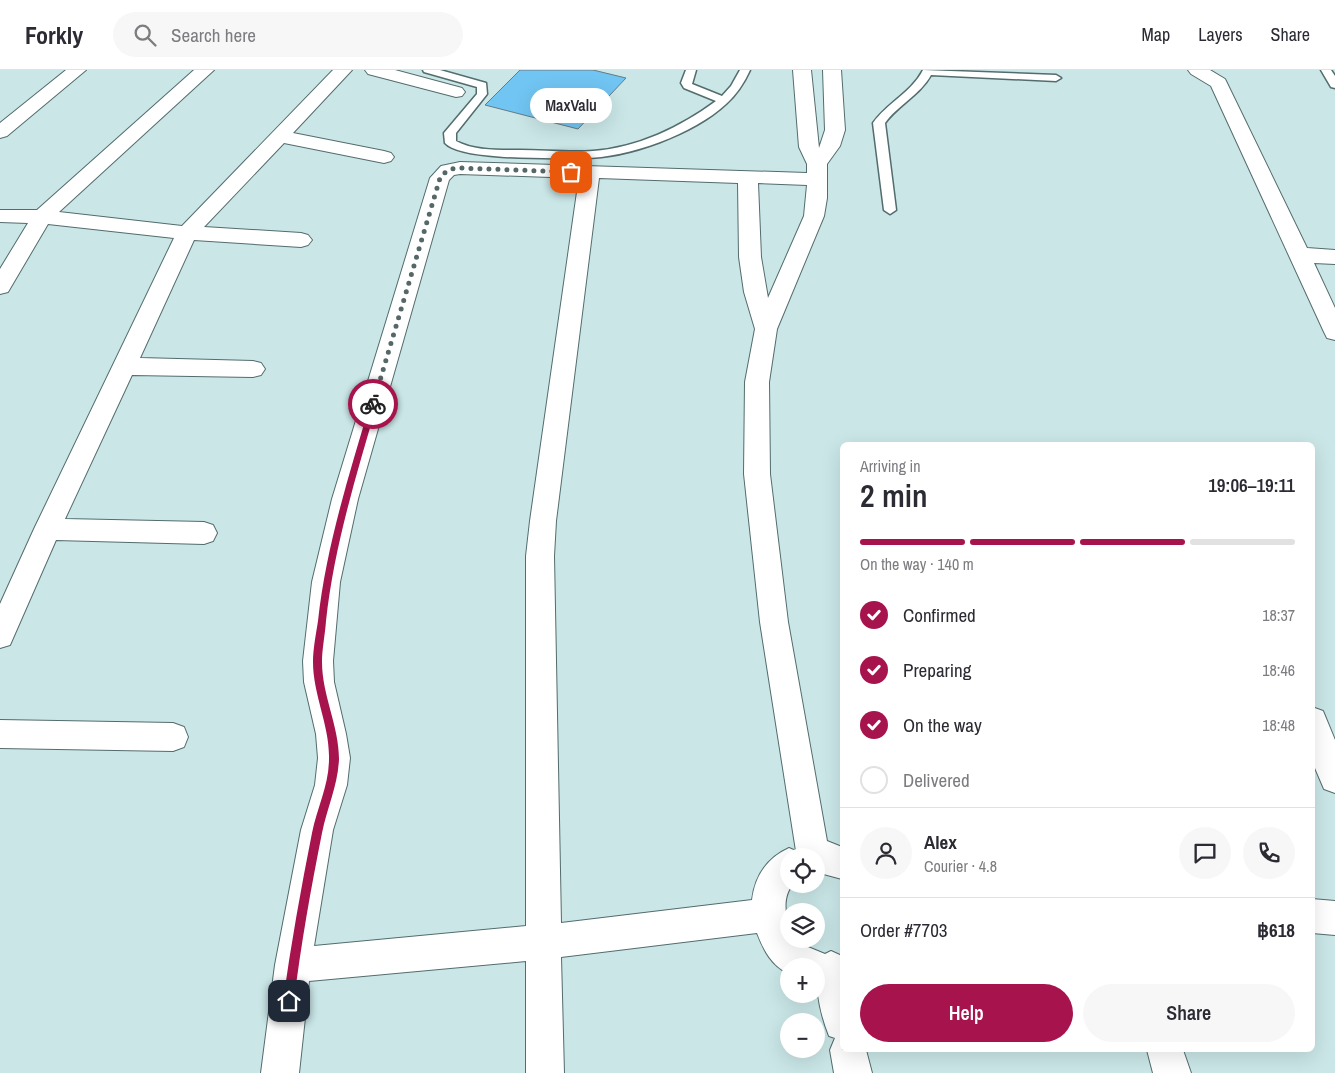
<!DOCTYPE html>
<meta charset="utf-8">
<style>
:root{--surface:#fff;--page:#f7f7f7;--text:#2b2b33;--muted:#7c7c81;--line:#e1e1e2;--accent:#a7144d}
body{margin:0;font-family:"Archivo Narrow",sans-serif;background:var(--page);color:var(--text);height:100vh;display:flex;flex-direction:column;font-size:19px;white-space:nowrap}
*{box-sizing:border-box;margin:0}
p{font-size:16px;color:var(--muted)}
.icon{flex:none;width:28px;height:28px;fill:none;stroke:currentColor;stroke-width:2;stroke-linecap:round;stroke-linejoin:round}
.map{position:relative;flex:1;overflow:hidden}
.drawer{position:absolute;left:840px;top:372px;width:475px;height:610px;display:flex;flex-direction:column;background:var(--surface);border-radius:8px;box-shadow:0 5px 20px #0002}
.drawer>*{flex:none}
.fabs{position:absolute;left:780px;top:778px;display:grid;gap:10px}
.fabs a{display:grid;place-items:center;width:45px;height:45px;border-radius:50%;background:var(--surface);box-shadow:0 5px 20px #0002;font-size:25px}
.pin{position:absolute;display:grid;place-items:center;width:42px;height:42px;color:#fff;margin:-21px;border-radius:10px;box-shadow:0 2px 8px #0006}
.courier{position:absolute;display:grid;place-items:center;width:50px;height:50px;margin:-25px;border:4px solid #a7144d;border-radius:50%;background:#fff;color:#222;box-shadow:0 1px 6px #0007}
.bubble{position:absolute;height:35px;border-radius:18px;background:var(--surface);box-shadow:0 5px 20px #0002;font-size:16px;font-weight:600;line-height:35px;text-align:center}
.overview em{font-style:normal;font-weight:600}
.overview div{display:flex;flex-direction:column-reverse}
.overview{display:flex;align-items:center;justify-content:space-between;height:85px;padding:0 20px}
h1{font-size:32px;font-weight:600;line-height:38px}
.bar{display:grid;grid-template-columns:repeat(4,1fr);gap:8px 5px;align-content:center;height:60px;padding:0 20px}
.bar i{height:6px;border-radius:4px;background:var(--line)}
.bar .selected{background:var(--accent)}
.bar p{grid-column:span 4}
.line{display:flex;align-items:center;gap:12px;padding:0 20px;border-top:1px solid var(--line)}
.line div{flex:1}
.round{display:grid;place-items:center;flex:none;width:52px;height:52px;border-radius:26px;background:var(--page)}
ol{padding:0 20px;list-style:none}
li{display:flex;align-items:center;gap:15px;height:55px}
li p{margin-inline-start:auto}
li .icon{padding:5px;border-radius:50%;background:var(--accent);color:#fff;stroke-width:4}
li:last-child{color:var(--muted)}
li i{width:28px;height:28px;border:2px solid var(--line);border-radius:50%}
.primary-button{display:flex;gap:10px;margin-top:auto;padding:10px 20px}
.primary-button a{flex:1;height:58px;border-radius:30px;background:var(--accent);color:#fff;font-size:20px;font-weight:600;line-height:58px;text-align:center}
.primary-button a+a{background:var(--page);color:var(--text)}
header{display:flex;align-items:center;gap:30px;box-sizing:border-box;height:70px;padding:0 25px;background:var(--surface);border-bottom:1px solid var(--line)}
header strong{font-size:24px}
nav{display:flex;gap:28px;margin-inline-start:auto;font-size:18px}
.search{width:350px;height:45px;background:var(--page);display:flex;align-items:center;gap:12px;box-sizing:border-box;padding:0 18px;border-radius:28px;color:var(--muted);font-size:19px}
.map>svg:first-child{display:block}
.building{fill:#71c5f2;stroke:#677b86}
.lines{fill:none;stroke-linecap:round;stroke-linejoin:round}
.service-casing{stroke:#536c6d;stroke-width:3}
.minor-casing{stroke:#536c6d;stroke-width:2}
.service{fill:#fff;fill-rule:evenodd}
.minor{fill:#fff;fill-rule:evenodd}
.route{fill:#a7144d}
.done{stroke:#566767;stroke-width:5;stroke-dasharray:0 9}
</style>
<header>
<strong>Forkly</strong>
<div class="search"><svg class="icon" aria-label="search" viewBox="0 0 24 24"><circle cx="10" cy="10" r="6"/><path d="M15 15l6 6"/></svg>Search here</div>
<nav><a>Map</a><a>Layers</a><a>Share</a></nav>
</header>
<div class="map">
<svg width="1335" height="1003" viewBox="0 0 1335 1003">
<rect width="100%" height="100%" fill="#cae6e7"/>
<path class="building" d="M520 0H593L626 8 578 59 485 35Z"/>
<g class="lines">
<defs>
<path id="service" d="M423 0H440L486 13 487 24 456 63V71C474 81 500 80 520 80 544 80 569 83 593 81 637 78 681 57 716 31L684 18 681 13 686 0H696L692 14 722 26 731 16 740 0H750C744 13 737 24 726 34 694 64 628 88 584 88 558 88 461 91 445 73L444 63 477 24V17L424 2Z
M923 0 1056 5 1061 8 1056 11 931 5C920 25 898 35 885 53L896 140 890 144 884 140 873 53C887 33 912 22 923 0Z
M1321 0H1331L1335 6V18L1331 17Z"/>
<path id="minor" d="M66 0H86L7 66 0 68V53Z
M194 0H214L59 142 182 156 333 0H352L293 63 384 81 391 83 394 87 391 91 384 93 284 73 204 157 301 163 308 165 312 170 308 175 301 177 194 170 140 288 253 291 261 293 265 299 261 305 253 307 132 305 65 449 204 452 213 455 217 463 213 471 204 474 56 470 10 575 0 578V534L34 459 174 168 48 154 8 222 0 224V199L28 153 0 152V140H37Z
M365 0H395L462 18 465 22 462 26 456 27 368 4Z
M793 0H811L819 78 825 60 823 0H841L845 60 840 76 827 94V128L824 146 777 259 769 312 770 404 788 552 827 771 842 777V809L816 802V786H789V814H793C779 831 789 850 789 869H798L808 877 825 884 831 881 842 886V980H866L872 1003H834L830 980 835 968 829 966C820 944 816 920 816 896H789V904C771 895 764 881 757 863L561 887 564 1003H526V891L309 911 299 1003H261L275 895 301 760 315 715 318 688 316 664 304 612 303 591 312 512 332 429 430 108 441 96 460 92 807 103V94L799 77ZM460 104 579 108 530 451 526 486V856L314 876 333 760 347 715 350 688 346 664 334 612 333 591 340 512 358 429 449 110 454 105ZM599 108 738 113 739 187 744 222 755 259 745 312 744 404 760 552 796 781 789 778C767 788 755 806 752 830L561 853 554 486 556 451ZM758 113 807 115 804 146 768 228 761 187Z
M1188 0H1210L1225 9 1307 178 1335 180V194L1314 193 1335 238V270L1327 268 1324 262 1211 16 1191 4Z
M1312 637 1323 641 1335 670V723L1324 719 1312 691Z
M0 650 173 653 184 657 188 667 184 677 173 681 0 678Z
M1312 829 1335 831V865L1312 863Z
M1147 980H1183L1191 1003H1153Z"/>
</defs>
<use href="#service" class="service-casing"/>
<use href="#minor" class="minor-casing"/>
<use href="#service" class="service"/>
<use href="#minor" class="minor"/>
</g>
<path class="route" d="M373 331 377 334C356 406 334 477 326 551 325 565 322 579 322 592 322 625 339 656 339 689 338 715 327 738 322 763 311 818 301 874 294 931L292 934 289 936 285 934 283 931C291 874 301 818 312 763 317 738 329 715 329 689 330 656 313 625 313 592 313 579 316 564 318 551 326 477 349 405 370 334Z"/>
<g class="lines">
<path class="done" d="M373 334 440 108C445 101 451 98 460 98L571 102"/>
</g>
</svg>
<div class="fabs">
<a><svg class="icon" aria-label="locate" viewBox="0 0 24 24"><circle cx="12" cy="12" r="6"/><path d="M12 2v4M12 18v4M2 12h4M18 12h4"/></svg></a>
<a><svg class="icon" aria-label="layers" viewBox="0 0 24 24"><path d="M12 4l9 5-9 5-9-5zM3 14l9 5 9-5"/></svg></a>
<a>+</a>
<a>−</a>
</div>
<div class="pin" style="left:571px;top:102px;background:#ea580c"><svg class="icon" aria-label="bag" viewBox="0 0 24 24"><path d="M5 8h14l-1 12H6zM9 8a3 3 0 0 1 6 0"/></svg></div>
<div class="pin" style="left:289px;top:931px;background:#1f2937"><svg class="icon" aria-label="home" viewBox="0 0 24 24"><path d="M3 11l9-7 9 7M6 9v11h12V9"/></svg></div>
<div class="courier" style="left:373px;top:334px"><svg class="icon" aria-label="bike" viewBox="0 0 24 24"><circle cx="6" cy="16" r="4"/><circle cx="18" cy="16" r="4"/><path d="M6 16l4-8h5l3 8M10 8l3 8H6M13 5h3"/></svg></div>
<div class="bubble" style="left:530px;top:18px;width:82px">MaxValu</div>
<section class="drawer">
<div class="overview"><div><h1>2 min</h1><p>Arriving in</p></div><em>19:06–19:11</em></div>
<div class="bar"><i class="selected"></i><i class="selected"></i><i class="selected"></i><i></i><p>On the way · 140 m</p></div>
<ol>
<li><svg class="icon" aria-label="check" viewBox="0 0 24 24"><path d="M5 12l5 5 9-10"/></svg>Confirmed<p>18:37</p></li>
<li><svg class="icon" aria-label="check" viewBox="0 0 24 24"><path d="M5 12l5 5 9-10"/></svg>Preparing<p>18:46</p></li>
<li><svg class="icon" aria-label="check" viewBox="0 0 24 24"><path d="M5 12l5 5 9-10"/></svg>On the way<p>18:48</p></li>
<li><i></i>Delivered</li>
</ol>
<div class="line" style="height:90px"><a class="round"><svg class="icon" aria-label="person" viewBox="0 0 24 24"><circle cx="12" cy="8" r="4"/><path d="M4 21q1-7 8-7t8 7"/></svg></a><div><b>Alex</b><p>Courier · 4.8</p></div><a class="round"><svg class="icon" aria-label="chat" viewBox="0 0 24 24"><path d="M4 5h16v11H9l-5 4z"/></svg></a><a class="round"><svg class="icon" aria-label="phone" viewBox="0 0 24 24"><path d="M5 4h4l2 5-3 2q2 4 5 5l2-3 5 2v4C11 20 4 13 5 4z"/></svg></a></div>
<div class="line" style="height:65px"><div>Order #7703</div><b>฿618</b></div>
<div class="primary-button"><a>Help</a><a>Share</a></div>
</section>
</div>
